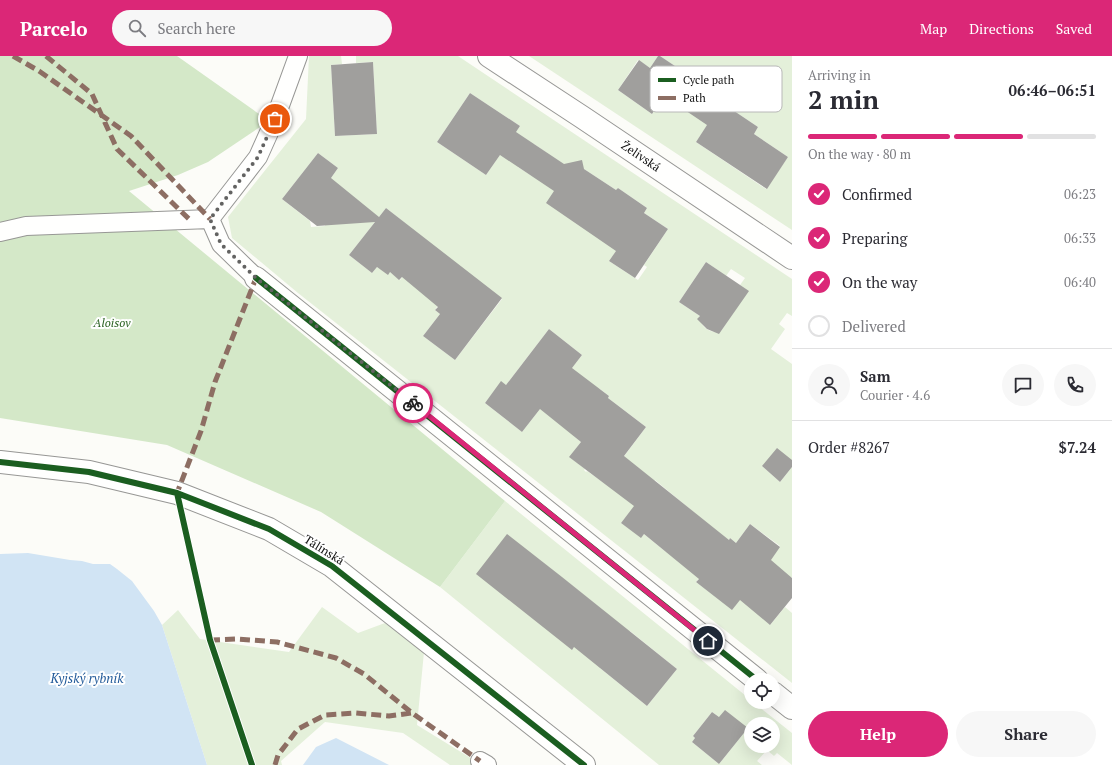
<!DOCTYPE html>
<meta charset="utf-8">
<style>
:root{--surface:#fff;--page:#f7f7f7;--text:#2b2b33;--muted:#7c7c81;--line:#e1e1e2;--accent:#db2777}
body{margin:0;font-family:"PT Serif",serif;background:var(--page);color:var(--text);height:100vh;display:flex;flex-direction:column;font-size:15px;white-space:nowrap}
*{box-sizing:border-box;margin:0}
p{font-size:13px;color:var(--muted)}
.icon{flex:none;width:22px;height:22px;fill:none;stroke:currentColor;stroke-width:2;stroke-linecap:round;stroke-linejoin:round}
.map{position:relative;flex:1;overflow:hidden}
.details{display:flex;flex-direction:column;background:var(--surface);width:320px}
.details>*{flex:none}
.tools{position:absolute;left:744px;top:617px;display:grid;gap:8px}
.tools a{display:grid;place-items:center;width:36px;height:36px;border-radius:50%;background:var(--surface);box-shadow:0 4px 16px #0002;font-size:20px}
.pin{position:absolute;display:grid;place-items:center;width:34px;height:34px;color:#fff;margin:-17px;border:2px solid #fff;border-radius:50%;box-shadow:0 1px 4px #0007}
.courier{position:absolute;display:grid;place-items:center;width:40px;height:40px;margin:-20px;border:3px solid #db2777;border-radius:50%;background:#fff;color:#222;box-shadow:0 1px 5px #0007}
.overview em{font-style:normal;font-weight:700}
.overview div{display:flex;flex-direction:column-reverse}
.overview{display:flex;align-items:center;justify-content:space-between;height:68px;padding:0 16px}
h1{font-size:26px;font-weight:700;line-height:30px}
.bar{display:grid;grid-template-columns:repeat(4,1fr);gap:6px 4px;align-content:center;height:48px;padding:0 16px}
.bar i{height:5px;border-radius:3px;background:var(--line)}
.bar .current{background:var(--accent)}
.bar p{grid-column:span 4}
.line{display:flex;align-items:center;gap:10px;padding:0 16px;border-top:1px solid var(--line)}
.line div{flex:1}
.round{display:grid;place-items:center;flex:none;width:42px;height:42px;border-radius:21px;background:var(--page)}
ol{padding:0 16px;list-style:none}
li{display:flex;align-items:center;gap:12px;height:44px}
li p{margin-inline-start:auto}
li .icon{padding:4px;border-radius:50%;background:var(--accent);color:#fff;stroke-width:4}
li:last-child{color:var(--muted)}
li i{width:22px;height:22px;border:2px solid var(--line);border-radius:50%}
.cta{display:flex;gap:8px;margin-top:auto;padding:8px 16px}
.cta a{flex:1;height:46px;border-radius:24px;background:var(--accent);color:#fff;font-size:16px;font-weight:700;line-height:46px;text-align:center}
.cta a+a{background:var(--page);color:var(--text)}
header{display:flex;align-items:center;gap:24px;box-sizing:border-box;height:56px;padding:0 20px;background:var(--accent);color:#fff}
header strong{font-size:19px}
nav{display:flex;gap:22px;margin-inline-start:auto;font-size:14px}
.search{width:280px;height:36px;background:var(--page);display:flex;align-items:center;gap:10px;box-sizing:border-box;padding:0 14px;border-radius:22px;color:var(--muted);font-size:15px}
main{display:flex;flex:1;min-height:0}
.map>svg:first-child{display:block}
.green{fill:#e4f0da;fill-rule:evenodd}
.forest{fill:#d4e8c8}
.water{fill:#d1e4f4}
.building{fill:#a09f9d}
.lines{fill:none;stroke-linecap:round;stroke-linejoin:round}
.lane-casing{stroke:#979795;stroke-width:20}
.street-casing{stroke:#979795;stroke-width:24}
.lane{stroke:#fffffe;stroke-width:18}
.street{stroke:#fffffe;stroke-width:22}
.quiet{stroke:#8d6e63;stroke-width:5;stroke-dasharray:10 5;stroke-linecap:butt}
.cycleway-casing{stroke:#fff;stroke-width:8}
.cycleway{stroke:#1b5e20;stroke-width:6}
.done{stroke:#636362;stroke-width:4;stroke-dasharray:0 7.2}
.route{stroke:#db2777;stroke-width:5}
.labels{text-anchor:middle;stroke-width:4;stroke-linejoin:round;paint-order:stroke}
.street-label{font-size:12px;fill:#111;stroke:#fff}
.park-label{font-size:12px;font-style:italic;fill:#2d6425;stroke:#fff}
.water-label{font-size:13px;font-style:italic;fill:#235b9a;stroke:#fff}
.key{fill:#fff;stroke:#b8b8b8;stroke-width:1}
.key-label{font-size:11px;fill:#111}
</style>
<header>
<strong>Parcelo</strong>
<div class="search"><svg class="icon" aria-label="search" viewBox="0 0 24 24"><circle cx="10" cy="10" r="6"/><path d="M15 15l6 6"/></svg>Search here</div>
<nav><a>Map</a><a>Directions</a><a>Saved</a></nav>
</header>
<main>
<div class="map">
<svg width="792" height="709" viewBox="0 0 792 709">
<rect width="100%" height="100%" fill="#fcfcf8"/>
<path class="green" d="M309 0H345H341L342 8 331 9 335 80 377 78 373 6 356 7V0H458L792 223V260L787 257 779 268 785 273 771 293 792 308V404L762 410 780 426 792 411V522L791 521 770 569 785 551 792 557V627L298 237 232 182 228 161 306 63ZM470 37 520 70 486 119 437 86ZM534 88 547 97 532 120 518 111ZM318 97 338 112 331 122 325 163V170L311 171 310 165 282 143ZM584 113 616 134 587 175ZM618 132 647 152 644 157 668 173 644 209 647 211 638 224 609 205 617 194 589 174ZM386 152 430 187 400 224 390 216 377 211 372 217 349 199ZM706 206 726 220 731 213 745 222 740 229 748 235 721 275 718 273 716 276C706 275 702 270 699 261L700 260 679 246ZM466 215 502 243 455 304 423 280 440 258 435 254 437 251ZM549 273 582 299 522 376 485 347 501 326 506 329ZM600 333 609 340 608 342 646 371 604 427 587 415 586 416 584 414 585 413 570 401 581 386 574 380ZM655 424 696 458 666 496 644 478 641 481 621 467ZM750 468 780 490 766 511 732 553 696 526 730 482 736 487Z
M529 0H658L650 12 638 4 618 34 652 58 664 40 670 44 687 18 660 0H792V174ZM722 47 758 71 754 78 788 101 766 133 696 86Z
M505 445 751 644V646H753L792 677V709L777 697 774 700 767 694 757 705 762 709H659L440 531ZM532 498 603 554 572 593ZM630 575 677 613 647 650 600 612ZM712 656 719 661 748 672 719 708 692 686 695 682 693 680ZM751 668H773V690H751Z
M322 551 358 577 385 567 424 596 417 669 482 709H450L403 677 325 666 281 705 282 709H207L162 569 178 554 200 583 289 596Z"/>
<path class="forest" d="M0 0H177L269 65 208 106 178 119 129 135 505 445 440 531 321 456 167 389 0 362Z"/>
<path class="water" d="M28 497 70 504 82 505 93 508H110L117 513 132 525 154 555 162 569 207 709H0V498Z
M336 682 389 709H303L316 691Z"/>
<path class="building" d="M658 0H660L687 18 685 22 758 71 754 78 788 101 767 133 696 86 707 69 664 40 652 58 618 34 639 4 650 12Z
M373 6 377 78 335 80 331 9Z
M470 37 520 70 516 76 564 108 582 104 584 113 616 134 618 132 647 152 644 157 668 173 635 222 609 205 616 195 546 147 554 135 500 99 486 119 437 86Z
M318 97 338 112 331 122 379 161 386 152 502 242 455 304 423 280 440 258 435 254 438 251 402 221 399 224 390 216 388 219 377 211 372 217 349 199 375 166 317 170 282 143Z
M706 206 749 235 719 278 707 273 697 263 700 260 679 246Z
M549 273 582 299 572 312 609 340 608 342 646 371 624 400 729 484 730 482 736 487 750 468 780 491 771 504 792 522V542L770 569 740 544 732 554 696 526 699 523 644 478 641 482 621 467 634 450 569 401 581 386 540 353 522 376 485 347 501 325 506 329Z
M777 392 792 404V411L780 426 762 410Z
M507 478 562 521 677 613 647 650 574 591 572 594 476 518Z
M725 654 748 672 719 708 692 686 695 682 693 680 712 656 719 661Z"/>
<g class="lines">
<defs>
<path id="lane" d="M210 163 258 101 275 63 298 0
M210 163 221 188 256 222
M0 176 26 170 210 163
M480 705 487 709"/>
<g id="street">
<path id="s1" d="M489 0 582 61 792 202"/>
<path d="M256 222 757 624"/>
<path d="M0 406 89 416 177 437 269 473 332 510 584 709"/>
<path d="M773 637 792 652"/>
</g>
</defs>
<use href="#lane" class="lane-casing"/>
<use href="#street" class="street-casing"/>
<use href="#lane" class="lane"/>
<use href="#street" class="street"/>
<path class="quiet" d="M13 0 39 15 131 80 210 163
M46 0 92 38 117 93 190 164
M177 440V437L201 375 215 326 256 222
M210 584 237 583 277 586 336 602 364 618 412 657 480 705
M275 709 278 699 298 673 325 659 356 657 389 660 412 657"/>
<defs>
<path id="cycleway" d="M256 222 757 624
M0 406 89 416 177 437 269 473 332 510 584 709
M177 437 210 584 252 709"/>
</defs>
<use href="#cycleway" class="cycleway-casing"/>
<use href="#cycleway" class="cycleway"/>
</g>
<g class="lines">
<path class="done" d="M275 63 258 101 210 163 221 188 256 222 413 347"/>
<path class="route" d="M413 347 708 585"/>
</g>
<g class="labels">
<g class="street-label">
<text dy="4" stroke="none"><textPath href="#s1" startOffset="182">Želivská</textPath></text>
<text transform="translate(324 494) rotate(32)" y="4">Tálínská</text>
</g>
<g class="park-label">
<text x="112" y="271">Aloisov</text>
</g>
<g class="water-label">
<text x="87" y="627">Kyjský rybník</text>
</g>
</g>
<rect x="650" y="10" width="132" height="46" rx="6" class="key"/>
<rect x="658" y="22" width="18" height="4" fill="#1b5e20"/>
<rect x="658" y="40" width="18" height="4" fill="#8d6e63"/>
<g class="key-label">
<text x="683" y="28">Cycle path</text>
<text x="683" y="46">Path</text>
</g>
</svg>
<div class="tools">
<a><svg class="icon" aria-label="locate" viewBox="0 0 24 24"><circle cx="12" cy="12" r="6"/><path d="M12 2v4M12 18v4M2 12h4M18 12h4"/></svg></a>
<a><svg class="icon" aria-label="layers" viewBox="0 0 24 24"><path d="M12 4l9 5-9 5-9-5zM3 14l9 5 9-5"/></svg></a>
</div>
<div class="pin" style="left:275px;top:63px;background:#ea580c"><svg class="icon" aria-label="bag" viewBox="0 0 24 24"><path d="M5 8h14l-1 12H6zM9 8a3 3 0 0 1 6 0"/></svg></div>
<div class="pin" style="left:708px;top:585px;background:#1f2937"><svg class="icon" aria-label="home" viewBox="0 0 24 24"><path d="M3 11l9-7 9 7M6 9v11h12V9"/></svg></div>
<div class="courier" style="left:413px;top:347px"><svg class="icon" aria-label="bike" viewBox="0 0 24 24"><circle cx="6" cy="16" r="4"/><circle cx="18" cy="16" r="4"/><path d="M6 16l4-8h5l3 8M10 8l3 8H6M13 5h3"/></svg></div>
</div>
<section class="details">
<div class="overview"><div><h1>2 min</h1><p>Arriving in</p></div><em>06:46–06:51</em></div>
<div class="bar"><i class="current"></i><i class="current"></i><i class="current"></i><i></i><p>On the way · 80 m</p></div>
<ol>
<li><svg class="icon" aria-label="check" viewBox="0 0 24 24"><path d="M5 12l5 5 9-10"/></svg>Confirmed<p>06:23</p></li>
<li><svg class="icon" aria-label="check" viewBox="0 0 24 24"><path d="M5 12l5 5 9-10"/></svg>Preparing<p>06:33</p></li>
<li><svg class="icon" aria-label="check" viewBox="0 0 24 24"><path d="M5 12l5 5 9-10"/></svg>On the way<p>06:40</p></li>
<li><i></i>Delivered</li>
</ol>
<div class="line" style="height:72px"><a class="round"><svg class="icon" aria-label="person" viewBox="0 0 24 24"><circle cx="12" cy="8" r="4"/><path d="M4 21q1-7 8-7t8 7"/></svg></a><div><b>Sam</b><p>Courier · 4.6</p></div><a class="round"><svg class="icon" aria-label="chat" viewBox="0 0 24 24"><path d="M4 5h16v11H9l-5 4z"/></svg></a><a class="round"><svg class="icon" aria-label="phone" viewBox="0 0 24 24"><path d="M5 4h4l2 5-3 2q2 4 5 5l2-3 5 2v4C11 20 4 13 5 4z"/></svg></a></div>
<div class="line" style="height:52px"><div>Order #8267</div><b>$7.24</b></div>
<div class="cta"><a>Help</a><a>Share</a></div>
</section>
</main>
